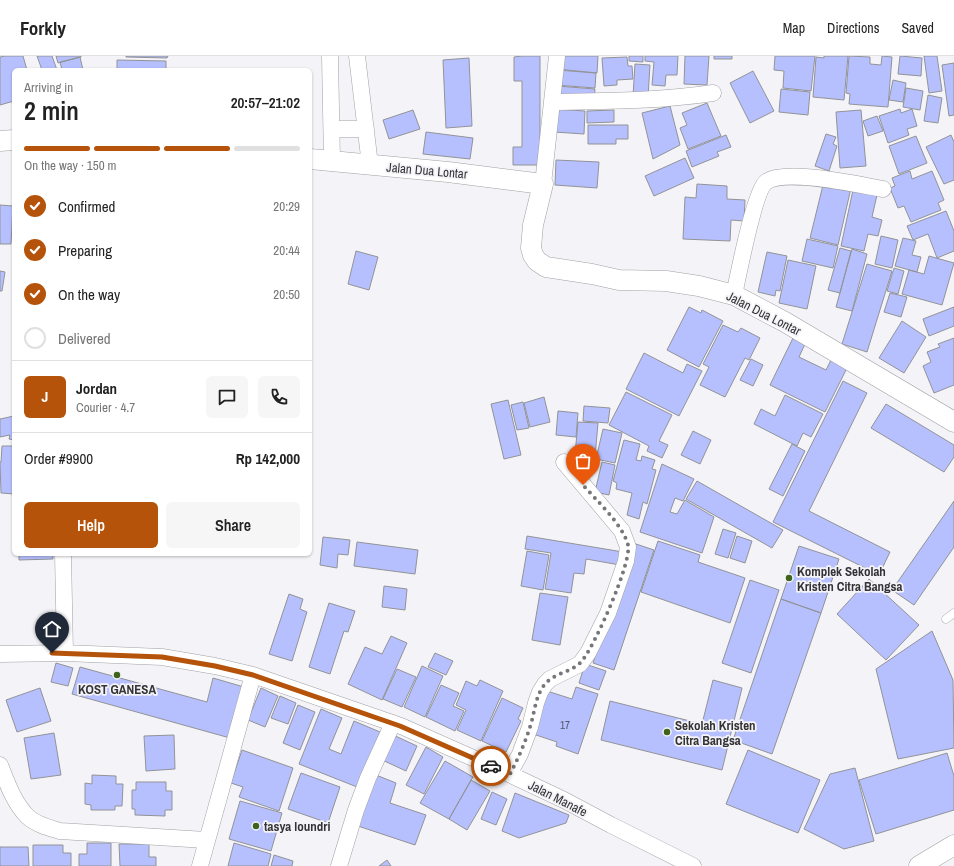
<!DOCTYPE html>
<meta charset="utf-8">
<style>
:root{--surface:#fff;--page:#f6f6f6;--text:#222;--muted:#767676;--line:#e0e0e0;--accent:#b45309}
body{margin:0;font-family:"Archivo Narrow",sans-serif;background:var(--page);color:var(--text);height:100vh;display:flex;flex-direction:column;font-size:15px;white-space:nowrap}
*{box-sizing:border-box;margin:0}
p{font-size:13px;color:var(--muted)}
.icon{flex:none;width:22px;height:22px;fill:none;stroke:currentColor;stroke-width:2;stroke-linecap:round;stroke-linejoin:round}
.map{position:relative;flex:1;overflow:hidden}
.sheet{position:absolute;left:12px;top:12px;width:300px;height:488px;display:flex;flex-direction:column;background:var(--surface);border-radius:6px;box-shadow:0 1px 3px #0004}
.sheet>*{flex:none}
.pin{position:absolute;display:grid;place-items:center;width:34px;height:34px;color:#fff;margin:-41px -17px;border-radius:50% 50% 50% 0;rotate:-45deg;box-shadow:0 0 4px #0007}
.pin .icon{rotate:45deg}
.courier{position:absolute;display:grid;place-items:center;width:40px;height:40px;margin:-20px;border:3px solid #b45309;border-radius:50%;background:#fff;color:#222;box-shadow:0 1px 5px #0007}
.summary em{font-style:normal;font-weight:600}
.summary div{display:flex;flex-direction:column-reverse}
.summary{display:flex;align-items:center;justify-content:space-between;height:68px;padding:0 12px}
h1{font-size:26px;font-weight:600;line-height:30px}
.bar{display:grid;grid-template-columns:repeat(4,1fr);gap:6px 4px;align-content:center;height:48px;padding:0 12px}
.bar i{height:5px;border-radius:3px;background:var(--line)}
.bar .selected{background:var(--accent)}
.bar p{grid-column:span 4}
.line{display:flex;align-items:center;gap:10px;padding:0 12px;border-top:1px solid var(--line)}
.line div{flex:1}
.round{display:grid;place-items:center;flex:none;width:42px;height:42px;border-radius:6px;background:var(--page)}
ol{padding:0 12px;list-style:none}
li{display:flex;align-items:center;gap:12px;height:44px}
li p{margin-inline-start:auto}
li .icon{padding:4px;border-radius:50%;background:var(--accent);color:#fff;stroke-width:4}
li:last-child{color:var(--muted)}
li i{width:22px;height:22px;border:2px solid var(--line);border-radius:50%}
.button{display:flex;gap:8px;margin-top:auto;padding:8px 12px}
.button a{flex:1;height:46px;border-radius:6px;background:var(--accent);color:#fff;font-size:16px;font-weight:600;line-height:46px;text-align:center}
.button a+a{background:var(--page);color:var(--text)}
header{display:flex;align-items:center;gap:24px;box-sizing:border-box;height:56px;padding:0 20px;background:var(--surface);border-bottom:1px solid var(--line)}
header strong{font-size:19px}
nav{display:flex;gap:22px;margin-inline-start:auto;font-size:14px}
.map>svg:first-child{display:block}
.building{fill:#b6c0fe;stroke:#929397}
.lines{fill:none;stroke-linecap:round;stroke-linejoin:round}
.service-casing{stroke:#a0a1a5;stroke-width:9}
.minor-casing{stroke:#a0a1a5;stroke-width:17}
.tertiary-casing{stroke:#a0a1a5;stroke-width:21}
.service{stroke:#fff;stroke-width:8}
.minor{stroke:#fff;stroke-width:16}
.tertiary{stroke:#fff;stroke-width:20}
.done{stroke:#77777a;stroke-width:4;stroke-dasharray:0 7.2}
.route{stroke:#b45309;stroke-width:5}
.poi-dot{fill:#3e631c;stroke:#f4f4f8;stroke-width:1.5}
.labels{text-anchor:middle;stroke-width:3.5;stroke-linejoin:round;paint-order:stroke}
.number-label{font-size:11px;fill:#545768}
.street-label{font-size:13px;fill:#343436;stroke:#f4f4f8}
.poi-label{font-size:13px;font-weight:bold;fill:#343436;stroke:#f4f4f8;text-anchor:start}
</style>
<header>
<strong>Forkly</strong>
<nav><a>Map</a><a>Directions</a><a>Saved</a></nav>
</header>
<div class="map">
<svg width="954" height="810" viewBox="0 0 954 810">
<rect width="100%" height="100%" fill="#f4f4f8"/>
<path class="building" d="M5 0H23L27 14H14V45L0 49V1Z
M37 0H52L57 14H42Z
M56 0H81V1L58 7Z
M126 0H168L167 2 126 1Z
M522 0H540V109H513V91H522V25H514V1Z
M558 0H598L597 17 557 13Z
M629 0H643V6L629 5Z
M645 0H678L677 19H666L665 30 652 29 654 6 645 5Z
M685 0H709L707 29 684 28Z
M714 0H732V3H714Z
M775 0H815L811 35 783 32 784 15 774 14Z
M824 0H848L844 44 813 41 816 1 824 2Z
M849 0 870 1V8L881 9 882 0 892 1 888 51 849 48 850 38 846 37Z
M900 0 922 2 921 20 898 18Z
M924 0H937L942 35 929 37Z
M80 1 83 14H62L60 6Z
M627 1 628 10H632L633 23 617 24V29L604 30 602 2Z
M469 2 472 70 446 72 443 4Z
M117 4 166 5V14H117Z
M954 7V59L949 60 942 9Z
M635 8 650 9 648 41 633 40Z
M557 14 596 17 595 32 556 29Z
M753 15 774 55 750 67 730 27Z
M893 24 906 27 903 46 889 44Z
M557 30 595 33 594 45 556 42Z
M906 32 923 35 920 54 903 51Z
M781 33 810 36 808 59 779 56Z
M928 39 942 42 938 67 924 65Z
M707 47 721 80 688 93 680 72 687 69 682 57Z
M670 50 680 89 653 103 642 57Z
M555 53 585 55 584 78 554 76Z
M900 53 901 57 912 53 917 70 907 73 909 79 888 87 879 60Z
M413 54 420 73 389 83 383 64Z
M614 54V66L587 67V55Z
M861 54 866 110 840 112 836 56Z
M877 60 883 75 868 80 863 65Z
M588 69H628V83H616V88H588Z
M426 76 473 82 470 103 423 98Z
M826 78 836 81 833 88 837 90 829 115 815 110Z
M726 79 731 91 717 96 719 100 692 111 686 95Z
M951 79 954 86V124L944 128 926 91Z
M916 80 927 107 899 118 889 90Z
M685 102 694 122 654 140 645 120Z
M556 104 599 106 597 132 555 129Z
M910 115 912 123 932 115 944 144 938 147 941 154 911 166 904 150 898 152 890 132 895 130 892 122Z
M824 125 851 132 838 189 810 182Z
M697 128 727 130V143L745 144 744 165 731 164 730 185 683 183 685 141 696 142Z
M853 134 877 139 872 161 882 164 878 180 868 178 864 195 841 190Z
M0 149 13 150 11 188H0Z
M946 155 954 175V195L937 202 928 178 913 184 907 170Z
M881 180 898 184 892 212 875 208Z
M903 182 916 185 912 199 921 201 917 216 895 210Z
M807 183 838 190 833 212 802 205Z
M840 192 851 195 840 237 828 234Z
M852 193 867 198 852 255 836 251Z
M356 195 378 201 369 234 348 228Z
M767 196 787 200 780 235 776 234 775 240 758 236Z
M929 200 954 207 942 249 902 238 909 214 924 218Z
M788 204 816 210 807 253 779 247Z
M867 208 892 215 867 296 842 288Z
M894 212 904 215 898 238 887 235Z
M0 215 5 216 2 235H0Z
M890 237 907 241 901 261 884 256Z
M689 251 701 257 702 254 723 265 699 311 667 294Z
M954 251V270L929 280 923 263Z
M902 265 926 281 904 317 879 302Z
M723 269 738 276 741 272 760 282 749 304 745 302 725 341 700 329 709 311 703 308Z
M793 282 805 288 799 301 826 314 831 304 847 312 825 356 770 329Z
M954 282V329L934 337 923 310 931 306 927 296 940 291 938 288Z
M644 297 683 317 687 308 702 315 679 360 626 333Z
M751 303 763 309 753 330 740 324Z
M843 325 867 337 809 455 890 496 879 519 773 466Z
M626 336 672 359 659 385 668 389 662 402 647 395 649 390 609 369Z
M785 339 823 358 811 381 803 377 797 390 754 368 761 353 775 360Z
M544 341 550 366 530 371 524 347Z
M508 344 521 399 504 403 491 348Z
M523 346 529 372 517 374 511 349Z
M886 348 954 389V401L944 416 871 372Z
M584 350 610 352 608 367 583 365Z
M558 355 578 357 576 381 556 379Z
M14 360V384L9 383 10 379 0 381V363Z
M578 366 598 367 595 401 575 399Z
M603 373 622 377 615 407 596 403Z
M693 375 711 384 700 408 681 399Z
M624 384 640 388 636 404 641 405 642 400 655 404 652 413 656 414 647 448 643 446 639 463 627 459 632 437 616 433 617 427 613 425Z
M792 388 805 395 783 440 769 433Z
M2 390H14V438L1 437 0 406H1Z
M602 406 615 409 609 439 595 436Z
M662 408 694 423 683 445 675 442 670 456 677 458 685 444 714 461 702 497 640 476Z
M697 425 783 474 772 492 686 443Z
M954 445V491L914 549 892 534Z
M723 473 736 477 728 502 715 498Z
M527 480 623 496 620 509 586 503 584 518 574 517 571 537 545 533 551 497 525 493Z
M737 480 752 485 745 507 730 502Z
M323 481 350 484 348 499 338 498 337 512 320 509Z
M658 485 700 499 698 506 745 522 730 567 641 536Z
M357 486 418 494 415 518 354 510Z
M633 487 654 494 614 614 593 607Z
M799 490 839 503 821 557 781 543Z
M527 495 549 499 543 534 521 530Z
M19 498H53V503L19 504Z
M869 523 919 569 886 604 837 558Z
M750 524 779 534 751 617 722 607Z
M384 530 407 533 405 554 382 551Z
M540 537 568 541 560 589 532 584Z
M289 538 303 543 300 553 307 556 292 605 269 598Z
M781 543 821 557 772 698 733 684Z
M329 547 355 555 348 576 344 575 330 618 309 611Z
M932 575 953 624 954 692 898 703 876 613Z
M391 580 407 587 382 644 348 628 365 591 382 598Z
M435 597 453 605 446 619 428 611Z
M56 607 73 612 68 630 51 626Z
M585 608 606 615 599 634 579 627Z
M422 610 443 620 425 661 404 651Z
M80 611 207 646 213 622 244 631 230 682 72 638Z
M397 613 416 621 402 651 383 643Z
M480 624 503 635 481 685 457 674 466 654 456 649 466 625 477 630Z
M713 624 742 632 722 714 601 684 610 645 702 668Z
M441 629 459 637 453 650 464 655 455 675 426 661Z
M576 631 598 638 578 698 556 690 557 686 533 678 547 635 572 643Z
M40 632 51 665 17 676 6 644Z
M261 632 278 640 265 671 248 664Z
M280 640 296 647 288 668 271 662Z
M502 642 523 652 518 663 521 665 506 696 482 685Z
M298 649 315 656 300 694 283 687Z
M321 653 342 662 329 693 341 698 354 665 380 676 357 731 299 708Z
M54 677 61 719 31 723 24 682Z
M391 678 417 690 406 715 380 703Z
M174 679 175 713 146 715 144 680Z
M426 691 443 701 424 738 406 729Z
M242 694 293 712 279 755 239 741 243 731 231 727Z
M748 694 820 724 798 777 726 748Z
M947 697 954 720V754L876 778 859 724Z
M445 705 473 721 449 763 420 747Z
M855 712 874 785 844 793 804 773 830 718Z
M301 717 340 731 328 767 288 753Z
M92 719 116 720V728H123L122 750H115V754H91V749L85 748V727L92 728Z
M376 719 396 727 390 747 426 759 415 789 355 769Z
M471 724 490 735 467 774 449 763Z
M136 726H166V735H172V754H165V760L135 759V753H132V734H136Z
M492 736 507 743 496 769 481 763Z
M515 737 569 759 566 767 519 782 502 775Z
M240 745 282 757 271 795 229 783Z
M87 787H111V810H79V798H87Z
M234 787 271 798 268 810H228Z
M119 788H149V801H156V810H120Z
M33 789H63V797H71V810H33Z
M0 791H28L29 810H0Z
M274 799 293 805 292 810H271Z
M387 804 391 810H379Z"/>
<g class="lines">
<defs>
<path id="service" d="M946 563 954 557"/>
<path id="minor" d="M330 0 332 105
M357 0 370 109
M552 46C606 45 659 45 713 37
M332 73H366
M543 128 557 0
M734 239C738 220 755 134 766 126 785 112 859 129 883 133
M63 498 65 597
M0 598 65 597 162 601 215 610 253 619 401 670 509 718 564 744 611 769 693 810
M0 709C7 727 14 747 28 761 37 769 50 772 60 775L206 784
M509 718 520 698 530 671 536 647 540 636 545 628 550 623 580 608 588 597 608 557 626 505 628 491 622 475 564 406
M200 810 253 619
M339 810 356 754 368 722 393 667"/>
<path id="tertiary" d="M0 85 14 84
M310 103 448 116 543 128 533 169 531 192 533 199 537 205 546 211 592 218 619 224 666 225 699 230 734 239 785 266 954 366
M919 810 954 789"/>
</defs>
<use href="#service" class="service-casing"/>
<use href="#minor" class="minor-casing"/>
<use href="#tertiary" class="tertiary-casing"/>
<use href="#service" class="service"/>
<use href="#minor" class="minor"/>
<use href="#tertiary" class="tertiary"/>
</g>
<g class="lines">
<path class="done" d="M491 710 510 718C518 703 525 687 530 671 535 656 535 640 545 628 554 617 572 616 581 606 594 592 632 506 628 489 623 469 597 445 583 429"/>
<path class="route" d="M52 597 162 601 215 610 253 619 400 670 491 710"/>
</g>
<g class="poi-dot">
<circle cx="789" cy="522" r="4"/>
<circle cx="117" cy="619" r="4"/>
<circle cx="667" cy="676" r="4"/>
<circle cx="256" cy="770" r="4"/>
</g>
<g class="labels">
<g class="number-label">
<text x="565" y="673">17</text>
</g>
<g class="street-label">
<text transform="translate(427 114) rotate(5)" y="5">Jalan Dua Lontar</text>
<text transform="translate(764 257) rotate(27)" y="5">Jalan Dua Lontar</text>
<text transform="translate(558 742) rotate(27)" y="5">Jalan Manafe</text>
</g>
<g class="poi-label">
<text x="797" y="520">Komplek Sekolah<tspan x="797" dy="15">Kristen Citra Bangsa</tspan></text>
<text x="117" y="638" text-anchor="middle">KOST GANESA</text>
<text x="675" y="674">Sekolah Kristen<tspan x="675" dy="15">Citra Bangsa</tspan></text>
<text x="264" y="775">tasya loundri</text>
</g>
</g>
</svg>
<div class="pin" style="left:583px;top:429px;background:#ea580c"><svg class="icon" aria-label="bag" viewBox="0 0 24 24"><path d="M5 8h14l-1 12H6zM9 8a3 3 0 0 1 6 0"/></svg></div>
<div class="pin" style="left:52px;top:597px;background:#1f2937"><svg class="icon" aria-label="home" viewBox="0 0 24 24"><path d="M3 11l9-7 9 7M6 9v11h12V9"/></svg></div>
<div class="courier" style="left:491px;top:710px"><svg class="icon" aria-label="car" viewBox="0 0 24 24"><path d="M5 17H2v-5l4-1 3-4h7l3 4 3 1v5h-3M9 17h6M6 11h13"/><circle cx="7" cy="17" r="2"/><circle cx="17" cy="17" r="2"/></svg></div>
<section class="sheet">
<div class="summary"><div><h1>2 min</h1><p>Arriving in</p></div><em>20:57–21:02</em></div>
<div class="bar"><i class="selected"></i><i class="selected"></i><i class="selected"></i><i></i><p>On the way · 150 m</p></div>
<ol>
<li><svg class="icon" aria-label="check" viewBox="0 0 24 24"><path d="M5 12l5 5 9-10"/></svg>Confirmed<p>20:29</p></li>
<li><svg class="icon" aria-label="check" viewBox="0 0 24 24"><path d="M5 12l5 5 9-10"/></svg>Preparing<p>20:44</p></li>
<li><svg class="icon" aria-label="check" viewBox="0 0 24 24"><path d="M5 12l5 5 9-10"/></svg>On the way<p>20:50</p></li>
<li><i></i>Delivered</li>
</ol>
<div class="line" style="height:72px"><b class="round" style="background:var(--accent);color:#fff">J</b><div><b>Jordan</b><p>Courier · 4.7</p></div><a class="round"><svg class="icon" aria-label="chat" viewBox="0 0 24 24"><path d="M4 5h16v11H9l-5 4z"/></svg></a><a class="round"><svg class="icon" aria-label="phone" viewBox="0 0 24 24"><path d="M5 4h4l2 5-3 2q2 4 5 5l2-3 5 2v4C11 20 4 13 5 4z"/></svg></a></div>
<div class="line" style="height:52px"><div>Order #9900</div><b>Rp 142,000</b></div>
<div class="button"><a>Help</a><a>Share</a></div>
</section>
</div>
